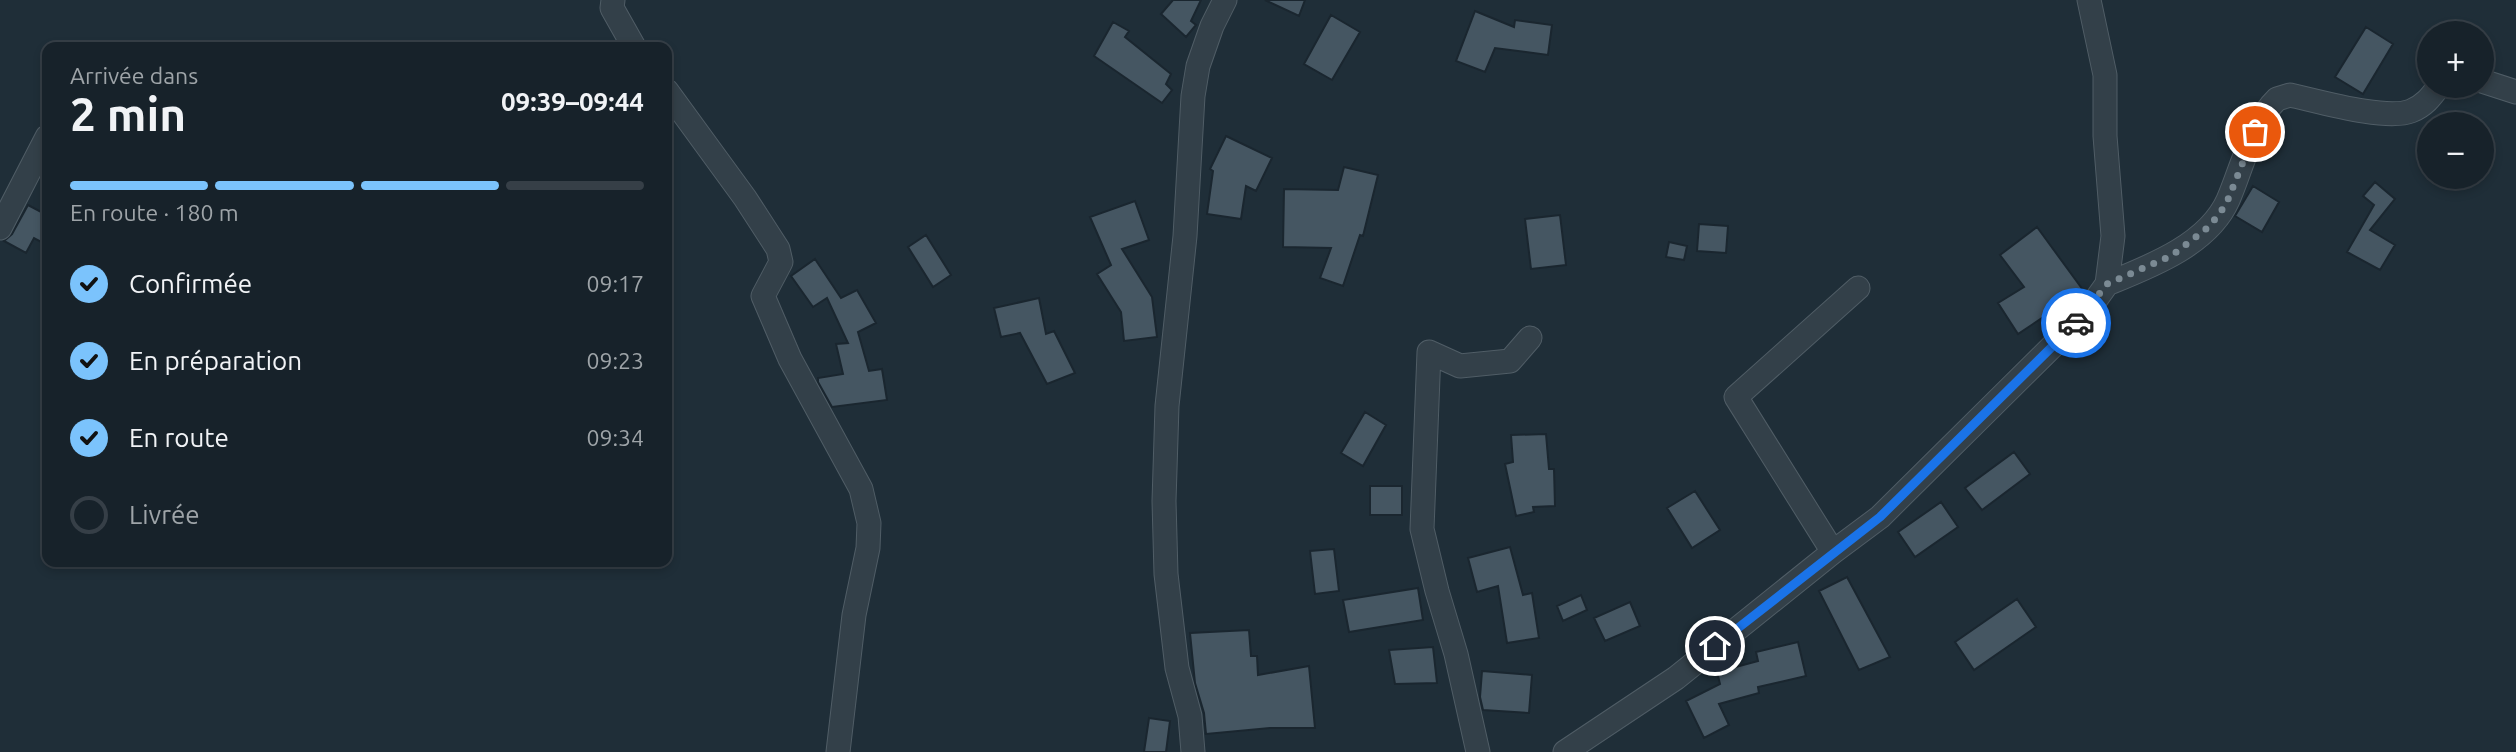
<!DOCTYPE html>
<html lang="fr">
<meta charset="utf-8">
<style>
:root{--surface:#17222a;--page:#202a32;--text:#f1f3f6;--muted:#9ea4a8;--line:#363f47;--accent:#7bc3fc}
body{margin:0;font-family:Ubuntu,sans-serif;background:var(--page);color:var(--text);height:100vh;display:flex;flex-direction:column;font-size:26px;white-space:nowrap}
*{box-sizing:border-box;margin:0}
p{font-size:23px;color:var(--muted)}
.icon{flex:none;width:38px;height:38px;fill:none;stroke:currentColor;stroke-width:2;stroke-linecap:round;stroke-linejoin:round}
.map{position:relative;flex:1;overflow:hidden}
.panel{position:absolute;left:42px;top:42px;width:630px;height:525px;display:flex;flex-direction:column;background:var(--surface);border-radius:14px;box-shadow:0 4px 10px #0003,0 0 0 2px var(--line)}
.panel>*{flex:none}
.controls{position:absolute;left:2417px;top:21px;display:grid;gap:14px}
.controls a{display:grid;place-items:center;width:77px;height:77px;border-radius:50%;background:var(--surface);box-shadow:0 4px 10px #0003,0 0 0 2px var(--line);font-size:35px}
.pin{position:absolute;display:grid;place-items:center;width:60px;height:60px;color:#fff;margin:-30px;border:4px solid #fff;border-radius:50%;box-shadow:0 2px 7px #0007}
.courier{position:absolute;display:grid;place-items:center;width:70px;height:70px;margin:-35px;border:5px solid #1a73e8;border-radius:50%;background:#fff;color:#222;box-shadow:0 2px 9px #0007}
.summary em{font-style:normal;font-weight:700}
.summary div{display:flex;flex-direction:column-reverse}
.summary{display:flex;align-items:center;justify-content:space-between;height:119px;padding:0 28px}
h1{font-size:46px;font-weight:700;line-height:52px}
.bar{display:grid;grid-template-columns:repeat(4,1fr);gap:10px 7px;align-content:center;height:84px;padding:0 28px}
.bar i{height:9px;border-radius:5px;background:var(--line)}
.bar .active{background:var(--accent)}
.bar p{grid-column:span 4}
ol{padding:0 28px;list-style:none}
li{display:flex;align-items:center;gap:21px;height:77px}
li p{margin-inline-start:auto}
li .icon{padding:7px;border-radius:50%;background:var(--accent);color:#111;stroke-width:4}
li:last-child{color:var(--muted)}
li i{width:38px;height:38px;border:4px solid var(--line);border-radius:50%}
.map>svg:first-child{display:block}
.building{fill:#455662;stroke:#1a262f;stroke-width:2}
.lines{fill:none;stroke-linecap:round;stroke-linejoin:round}
.minor-casing{stroke:#505d66;stroke-width:25}
.minor{stroke:#334049;stroke-width:23}
.done{stroke:#7b8a94;stroke-width:7;stroke-dasharray:0 12.6}
.route{stroke:#1a73e8;stroke-width:9}
</style>
<div class="map">
<svg width="2516" height="752" viewBox="0 0 2516 752">
<rect width="100%" height="100%" fill="#1f2e38"/>
<path class="building" d="M1173 0H1201L1191 21 1196 25 1186 37 1161 14Z
M1265 0H1305L1299 16Z
M1475 11 1514 27 1515 20 1552 25 1548 55 1495 48 1485 72 1456 61Z
M1331 15 1360 32 1332 80 1304 64Z
M1113 22 1129 31 1125 37 1171 74 1166 84 1172 90 1162 103 1094 56Z
M2366 27 2393 44 2363 94 2335 77Z
M1226 136 1272 158 1256 191 1246 186 1241 219 1207 214 1213 171 1210 169Z
M1344 167 1378 175 1363 236 1360 235 1343 286 1320 278 1331 248 1283 247 1284 189 1338 190Z
M2375 182 2395 199 2370 230 2395 245 2380 270 2347 252 2374 205 2363 196Z
M2253 186 2279 202 2262 232 2235 216Z
M1135 201 1149 240 1122 249 1152 297 1157 337 1124 341 1121 312 1097 274 1111 265 1090 217Z
M28 205 47 215V245L34 238 26 253 4 241 12 234Z
M1560 215 1566 265 1531 269 1525 219Z
M1699 224 1728 226 1726 253 1697 251Z
M2037 227 2083 290 2046 318 2045 316 2018 334 1998 303 2024 287 2000 255Z
M926 235 951 275 933 287 908 247Z
M1669 242 1687 246 1684 260 1666 257Z
M815 259 841 298 857 290 876 323 858 332 869 371 882 369 887 400 832 407 818 382V378L843 374 836 344 848 343 827 298 813 307 791 276Z
M1039 298 1046 334 1054 331 1075 373 1047 384 1020 333 1001 337 994 308Z
M1365 412 1386 425 1363 466 1341 453Z
M1546 434 1549 469H1554L1555 506 1533 507 1534 512 1516 516 1505 464 1513 462 1511 435Z
M2014 452 2030 474 1982 510 1965 488Z
M1370 486H1402V515H1370Z
M1695 491 1720 530 1692 548 1667 508Z
M1941 502 1958 527 1915 557 1898 532Z
M1510 547 1523 595 1532 593 1539 638 1507 643 1498 586 1477 592 1468 558Z
M1334 549 1339 591 1315 594 1310 551Z
M1847 577 1890 657 1859 670 1819 591Z
M1418 588 1423 620 1349 632 1343 600Z
M1581 595 1587 610 1563 621 1557 606Z
M2017 599 2036 627 1974 670 1955 642Z
M1630 602 1640 626 1605 641 1594 618Z
M1249 630 1251 656H1257L1258 675 1309 666 1315 728H1270L1206 734 1204 713 1195 683 1190 633Z
M1798 642 1806 676 1758 687 1759 693 1719 704 1729 725 1704 738 1686 701 1720 684 1717 672 1758 661 1756 652Z
M1433 647 1437 683 1395 684 1389 650Z
M1482 671 1532 675 1529 713 1483 710 1480 697Z
M1149 718 1170 721 1166 752H1144Z"/>
<g class="lines">
<defs>
<path id="minor" d="M613 0 612 8 634 47
M2482 81 2516 92
M667 91 745 198 778 249 781 262 763 296 790 359 861 489 869 523 868 548 854 615 838 752
M0 228 47 137
M2107 284C2149 267 2208 245 2228 200 2242 168 2252 123 2277 99L2290 95C2318 101 2386 121 2411 111 2424 106 2431 97 2439 86
M1833 552 1736 397 1858 288
M1193 752 1190 716 1177 668 1166 574 1164 501 1167 406 1185 236 1193 96 1198 66 1212 26 1225 0
M1478 752 1456 654 1437 591 1422 529 1429 352 1460 366 1510 361 1530 338
M1565 752 1676 678 1833 552 1880 517 2087 312 2107 284 2113 236 2105 136V75L2089 0"/>
</defs>
<use href="#minor" class="minor-casing"/>
<use href="#minor" class="minor"/>
</g>
<g class="lines">
<path class="done" d="M2076 323 2107 284 2171 256 2205 230 2218 216 2227 202 2255 132"/>
<path class="route" d="M1715 646 1880 517 2076 323"/>
</g>
</svg>
<div class="controls">
<a>+</a>
<a>−</a>
</div>
<div class="pin" style="left:2255px;top:132px;background:#ea580c"><svg class="icon" aria-label="bag" viewBox="0 0 24 24"><path d="M5 8h14l-1 12H6zM9 8a3 3 0 0 1 6 0"/></svg></div>
<div class="pin" style="left:1715px;top:646px;background:#1f2937"><svg class="icon" aria-label="home" viewBox="0 0 24 24"><path d="M3 11l9-7 9 7M6 9v11h12V9"/></svg></div>
<div class="courier" style="left:2076px;top:323px"><svg class="icon" aria-label="car" viewBox="0 0 24 24"><path d="M5 17H2v-5l4-1 3-4h7l3 4 3 1v5h-3M9 17h6M6 11h13"/><circle cx="7" cy="17" r="2"/><circle cx="17" cy="17" r="2"/></svg></div>
<section class="panel">
<div class="summary"><div><h1>2 min</h1><p>Arrivée dans</p></div><em>09:39–09:44</em></div>
<div class="bar"><i class="active"></i><i class="active"></i><i class="active"></i><i></i><p>En route · 180 m</p></div>
<ol>
<li><svg class="icon" aria-label="check" viewBox="0 0 24 24"><path d="M5 12l5 5 9-10"/></svg>Confirmée<p>09:17</p></li>
<li><svg class="icon" aria-label="check" viewBox="0 0 24 24"><path d="M5 12l5 5 9-10"/></svg>En préparation<p>09:23</p></li>
<li><svg class="icon" aria-label="check" viewBox="0 0 24 24"><path d="M5 12l5 5 9-10"/></svg>En route<p>09:34</p></li>
<li><i></i>Livrée</li>
</ol>
</section>
</div>
